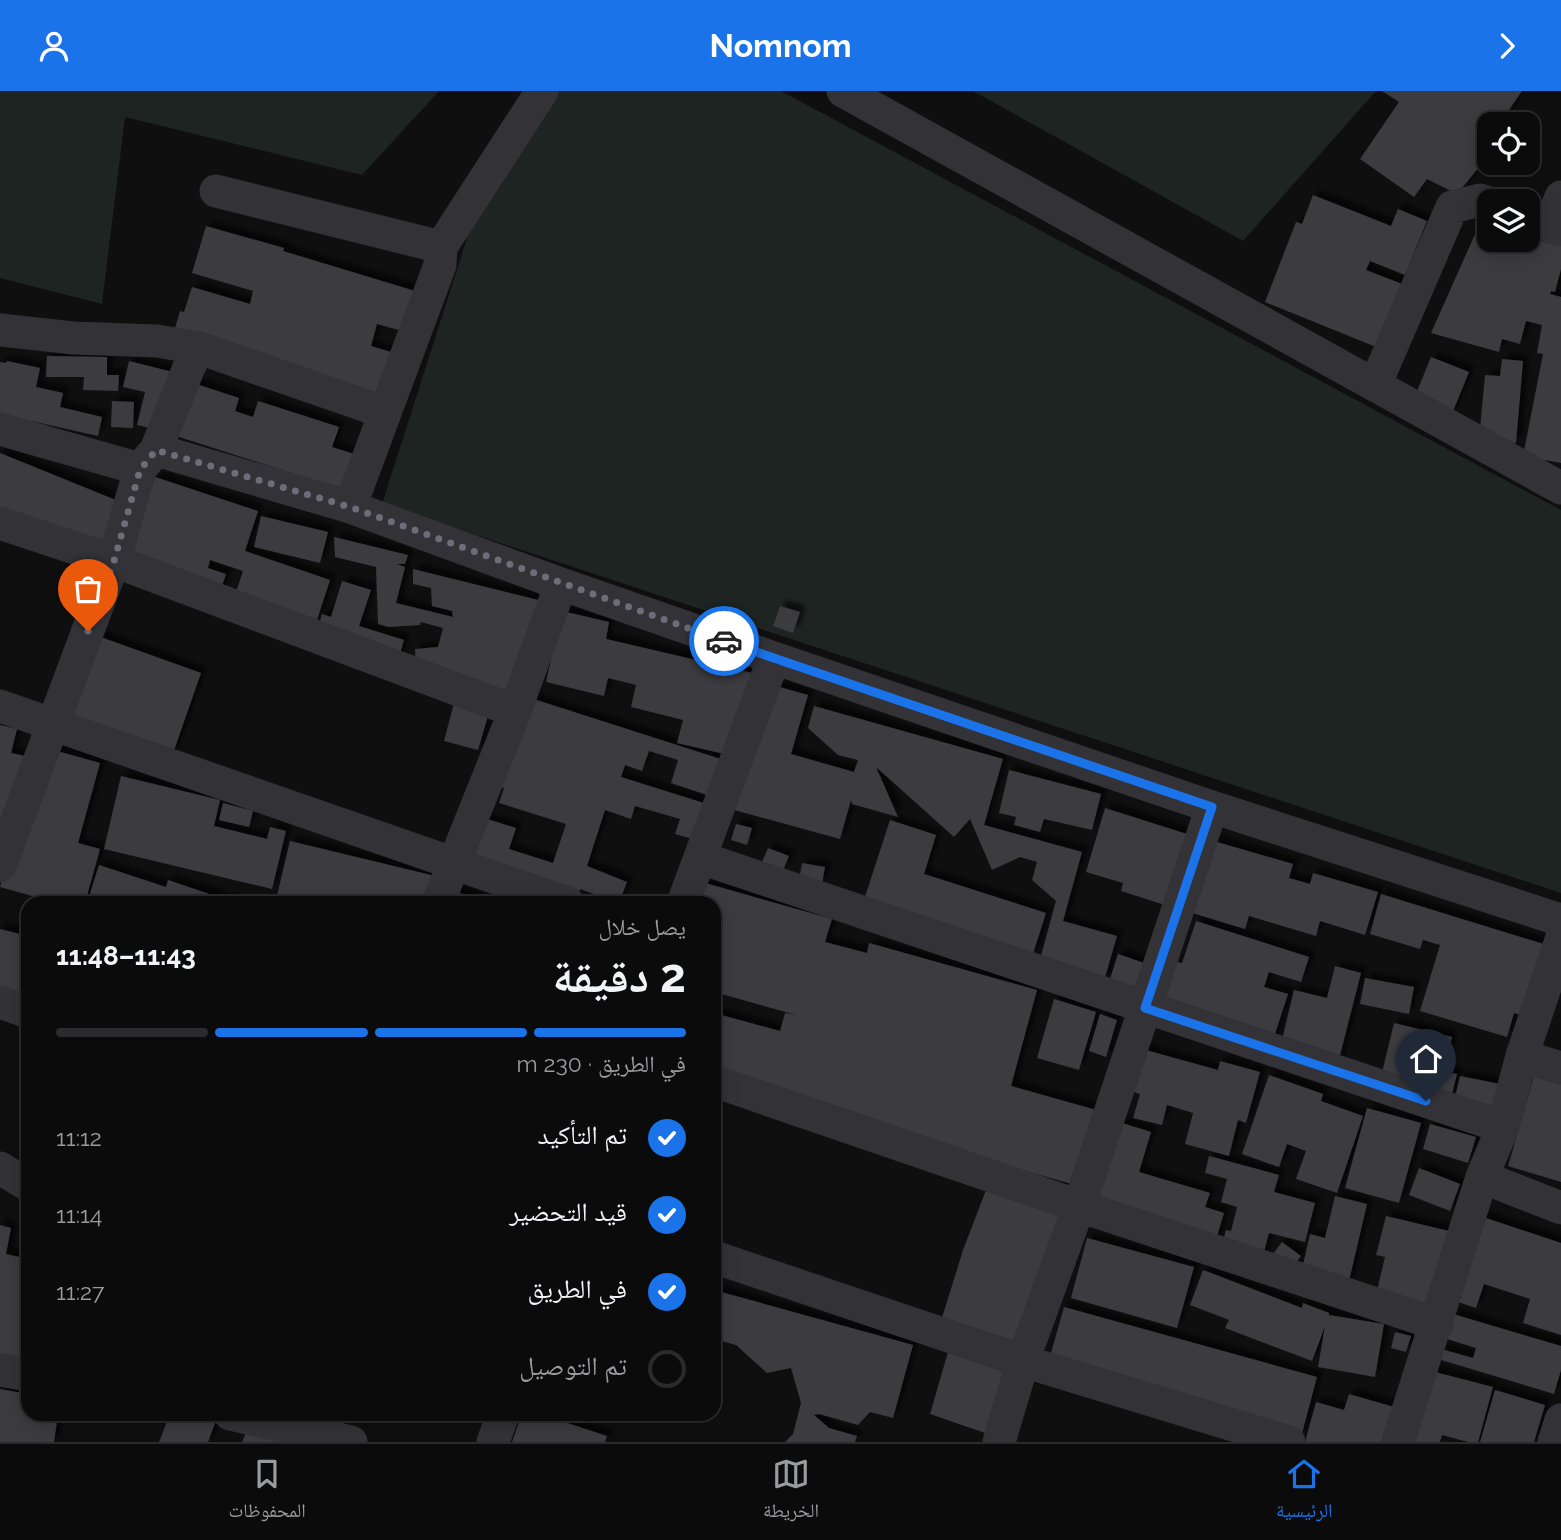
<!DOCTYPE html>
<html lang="ar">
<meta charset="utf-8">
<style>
:root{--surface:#0b0b0c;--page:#19191a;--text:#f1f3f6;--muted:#9a9b9d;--line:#2b2b2d;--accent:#1a73e8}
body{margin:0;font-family:Raleway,"Noto Naskh Arabic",sans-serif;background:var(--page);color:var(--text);direction:rtl;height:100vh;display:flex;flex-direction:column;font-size:26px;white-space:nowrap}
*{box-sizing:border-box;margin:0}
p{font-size:23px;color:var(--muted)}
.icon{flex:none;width:38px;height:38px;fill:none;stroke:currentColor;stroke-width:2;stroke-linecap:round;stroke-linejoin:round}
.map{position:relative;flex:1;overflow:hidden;direction:ltr}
.details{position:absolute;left:21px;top:805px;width:700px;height:525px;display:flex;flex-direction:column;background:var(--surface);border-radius:21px;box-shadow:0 4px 18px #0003,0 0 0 2px var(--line);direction:rtl}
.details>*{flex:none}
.controls{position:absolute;left:1477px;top:21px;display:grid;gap:14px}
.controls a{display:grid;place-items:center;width:63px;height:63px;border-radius:14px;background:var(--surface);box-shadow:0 4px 18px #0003,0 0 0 2px var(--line);font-size:35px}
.pin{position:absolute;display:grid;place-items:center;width:60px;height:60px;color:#fff;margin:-72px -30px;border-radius:50% 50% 50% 0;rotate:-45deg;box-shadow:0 0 7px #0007}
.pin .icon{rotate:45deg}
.courier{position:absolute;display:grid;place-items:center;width:70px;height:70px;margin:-35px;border:5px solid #1a73e8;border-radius:50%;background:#fff;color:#222;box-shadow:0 2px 9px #0007}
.overview em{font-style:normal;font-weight:700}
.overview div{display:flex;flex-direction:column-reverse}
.overview{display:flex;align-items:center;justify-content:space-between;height:119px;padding:0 35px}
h1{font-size:46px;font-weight:700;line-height:52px}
.bar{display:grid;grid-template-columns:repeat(4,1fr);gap:10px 7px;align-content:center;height:84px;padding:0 35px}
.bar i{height:9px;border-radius:5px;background:var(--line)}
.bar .selected{background:var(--accent)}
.bar p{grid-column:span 4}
ol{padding:0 35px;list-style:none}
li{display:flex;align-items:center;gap:21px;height:77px}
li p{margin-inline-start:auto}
li .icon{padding:7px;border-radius:50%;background:var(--accent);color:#fff;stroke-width:4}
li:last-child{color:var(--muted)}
li i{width:38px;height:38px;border:4px solid var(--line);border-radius:50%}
header{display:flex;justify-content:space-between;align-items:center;height:91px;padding:0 35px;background:var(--accent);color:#fff;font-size:32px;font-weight:700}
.tab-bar{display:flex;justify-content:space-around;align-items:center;height:98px;border-top:2px solid var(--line);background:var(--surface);font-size:19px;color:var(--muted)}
.tab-bar a{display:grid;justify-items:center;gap:4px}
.tab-bar .selected{color:var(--accent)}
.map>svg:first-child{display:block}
.green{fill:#1d2421}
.building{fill:#3b3b40;filter:url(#shadow)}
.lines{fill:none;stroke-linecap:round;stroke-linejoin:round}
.minor{stroke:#333237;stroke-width:33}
.done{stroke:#6d6d79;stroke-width:7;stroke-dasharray:0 12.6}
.route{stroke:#1a73e8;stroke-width:9}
</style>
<header><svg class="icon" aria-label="forward" viewBox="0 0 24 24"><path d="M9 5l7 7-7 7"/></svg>Nomnom<svg class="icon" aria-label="person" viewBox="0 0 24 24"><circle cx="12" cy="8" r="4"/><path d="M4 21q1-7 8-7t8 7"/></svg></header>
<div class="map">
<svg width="1561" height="1351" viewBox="0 0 1561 1351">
<defs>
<filter id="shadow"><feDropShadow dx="6" dy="-6" stdDeviation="2" flood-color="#0009"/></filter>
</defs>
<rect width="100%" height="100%" fill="#0f0f10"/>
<path class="green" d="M0 0H439L362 84 125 26 102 213 0 187Z
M553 0H781L1561 419V802L382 413 470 138Z
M973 0H1376L1243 150Z"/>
<path class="building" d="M1382 0H1522L1500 32 1503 33H1489V64L1457 103 1427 88 1414 106 1360 68 1399 11Z
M1313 104 1391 135 1398 118 1427 130 1405 184 1370 170 1366 179 1402 193 1376 256 1265 211 1296 131 1302 133Z
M206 135 284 157 283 160 425 203 413 243 377 233 371 255 414 268 400 315 172 247 180 220 184 221 192 196 250 213 253 200 192 182Z
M1476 141 1489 142V149H1528V144L1561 146V178L1555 201 1551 200 1550 203 1561 206V372L1523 365 1543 263 1537 262 1542 234 1526 230 1520 253 1502 248 1499 261 1431 242Z
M47 265 107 266V284H119L118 300 83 299 84 286H46Z
M1431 266 1469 281 1451 325 1413 310Z
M1502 268 1523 270 1516 352 1479 349 1485 284 1500 285Z
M7 270 40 277 36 296 63 302 60 316 102 326 98 345 0 323V271L6 272Z
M129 270 173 281 159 339 137 334 145 301 123 296Z
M193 292 239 307 235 320 253 326 258 310 339 336 332 356 364 366 363 405 176 345Z
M112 310 134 311 133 337 111 336Z
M0 362 128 414 107 467 0 430Z
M155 386 258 420 245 460 330 489 317 529 233 510 243 480 210 469 208 477 226 483 217 510 124 479Z
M261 425 328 441 320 472 254 456Z
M334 446 408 464 405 473H397L405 476 396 512 453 526 452 520 432 515 431 497 413 493V478L542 510 519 603 416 575 415 558 438 556 443 537 421 531 420 534 389 536 378 533 376 476 335 466Z
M342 490 371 499 359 535 404 549 398 569 316 543 322 523 331 526Z
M780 515 800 521 793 542 773 535Z
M562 520 609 531 606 548 752 582 733 665 677 652 683 629 631 616 636 594 608 587 604 605 546 591Z
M95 544 201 582 172 665 65 627Z
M762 591 808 604 791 663 854 681 858 669 838 664 808 637 814 615 1003 668 984 734 1082 761 1063 830 1117 845 1104 890 1039 872 1056 810 1032 789 1037 771 1020 766 992 779 970 728 954 746 876 676 898 726 852 713 851 709 840 748 727 717Z
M524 605 727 670 716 707 671 692 678 669 649 660 642 680 625 674 621 686 707 713 696 749 675 743 680 728 635 715 631 728 605 719 587 775 627 791 619 812 580 798V800L472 766 484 727 516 737 509 758 553 772 566 733 499 712 504 697 496 694Z
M455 608 490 618 478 659 444 650Z
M0 634 17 638 11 662 25 665 0 752Z
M39 655 100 672 78 752 100 758 85 812H57L0 796Z
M1009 679 1101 703 1092 739 1044 728 1040 741 1014 734 1016 726 999 722Z
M121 685 220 709 214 735 267 748 270 736 286 740 272 798 104 758Z
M223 712 253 720 249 736 219 729Z
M1105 717 1190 744 1168 815 1121 800 1123 792 1086 781Z
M890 729 936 744 924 783 1046 822 1032 866 861 818Z
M736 733 752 737 747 754 731 749Z
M1210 749 1293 773 1289 787 1310 793 1313 782 1378 801 1365 844 1320 830 1316 845 1249 825 1245 838 1189 821Z
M290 750 435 785 428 812H289L276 809Z
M768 757 789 765 783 779 762 771Z
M802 772 825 776 822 793 799 789Z
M99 774 166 796 168 789 236 812H87Z
M691 788 832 828 825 851 867 862 869 852 1037 899 1011 995 1100 1020 1079 1095 714 993V922L780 940 785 922 796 924 714 901V812H685Z
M446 798 490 811 489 812H442Z
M1381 803 1550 855 1529 927 1514 922 1507 946 1420 920 1440 854 1423 849 1420 858 1370 843Z
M1196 830 1309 866 1301 891 1269 881 1264 896 1288 903 1272 952 1162 916 1177 871 1182 872Z
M0 838 28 845V920L0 912Z
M1118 863 1150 874 1141 901 1109 891Z
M1335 875 1361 882 1338 972 1280 957 1294 899 1327 907Z
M1365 887 1414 896 1409 923 1360 913Z
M1054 908 1096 921 1079 979 1037 967Z
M1100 923 1117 929 1106 966 1089 960Z
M1394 932 1452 946 1444 980 1457 983 1451 1007 1380 990Z
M1142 958 1218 979 1220 970 1260 981 1246 1032 1238 1029 1229 1065 1185 1053 1193 1022 1167 1014 1162 1034 1133 1027 1140 1003 1131 1000Z
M1535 982 1561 990V1091L1508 1075Z
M1269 984 1323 1003 1321 1010 1363 1025 1337 1102 1296 1088 1306 1060 1287 1053 1279 1076 1242 1063Z
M1460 985 1500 993 1495 1019 1454 1010Z
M1367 1017 1421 1032 1399 1112 1345 1097Z
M1119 1031 1151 1041 1139 1081 1210 1102 1205 1116 1224 1122 1214 1155 1093 1120Z
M1430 1033 1476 1046 1468 1072 1423 1058Z
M1209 1065 1279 1084 1274 1101 1315 1112 1305 1151 1269 1142 1261 1172 1220 1161 1226 1139 1231 1140 1237 1116 1221 1111 1227 1088 1205 1082Z
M1419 1077 1460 1093 1450 1120 1409 1104Z
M986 1099 1061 1125 1018 1251 942 1227 963 1159Z
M1335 1105 1367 1113 1348 1194 1301 1183 1310 1143 1325 1147Z
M1386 1125 1449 1140 1431 1221 1375 1208 1385 1166 1376 1164Z
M1480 1125 1561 1152V1244L1523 1232 1530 1208 1484 1193 1476 1217 1452 1209Z
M0 1134 11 1137 6 1163 28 1168V1276L0 1270Z
M1087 1147 1194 1176 1177 1237 1071 1207Z
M1282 1151 1301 1165 1289 1181 1270 1167Z
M1203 1179 1302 1217 1303 1212 1329 1222V1224L1384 1233 1375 1286 1318 1276 1325 1235 1312 1270 1225 1237 1229 1229 1190 1214Z
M714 1199 913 1254 893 1327 870 1321 858 1334 819 1323 814 1324 829 1337 857 1345 855 1351H785L793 1343 801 1312 791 1277 767 1282 736 1254 714 1248Z
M1064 1216 1317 1286 1301 1346 1047 1276Z
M1453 1223 1561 1255V1279L1554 1303 1438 1268 1441 1258 1473 1267 1476 1257 1447 1248Z
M1395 1241 1411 1245 1406 1261 1391 1257Z
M948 1261 1010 1282 988 1343 930 1323Z
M1431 1280 1493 1296 1478 1351H1468L1442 1344 1440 1351H1411Z
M0 1298 28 1303V1323H58L54 1351H0Z
M1495 1299 1545 1314 1534 1351H1480Z
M1349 1303 1394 1316 1384 1351H1305L1316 1311 1344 1319Z
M170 1323 215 1332 208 1351H159Z
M522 1323H540L607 1345 605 1351H512Z
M246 1342 284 1351H242Z"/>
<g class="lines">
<path class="minor" d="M843 0 1561 397
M216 100 441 156 542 0
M1528 128 1561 139
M1549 136 1561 106
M0 239 73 247 157 250 199 257
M1375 294 1452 116 1480 109 1489 112
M0 338 140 378
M156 359 350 416 561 493 774 567 1212 716 1561 829
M350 416 440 174 441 156
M0 432 114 470 515 620
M0 615 568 812
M701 767 1503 1036
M0 775 114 470 140 378 156 359 189 276 199 257 384 321
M438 812 515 620 561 493
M683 812 774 567
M0 911 28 921
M1522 965 1561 977
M714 990 1079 1115 1437 1233
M0 1077 28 1094
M1482 1086 1561 1117
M714 1166 1023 1270 1289 1351
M0 1279 28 1284
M230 1323 351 1351
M493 1351 503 1323
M999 1351 1023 1270 1079 1115 1212 716
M1398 1351 1482 1086 1503 1036 1522 965 1561 849
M1554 1351 1561 1329"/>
</g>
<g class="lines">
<path class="done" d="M88 540 114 470 140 379 156 359 350 416 724 550"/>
<path class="route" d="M724 550 1212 716 1145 917 1426 1010"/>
</g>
</svg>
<div class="controls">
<a><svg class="icon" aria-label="locate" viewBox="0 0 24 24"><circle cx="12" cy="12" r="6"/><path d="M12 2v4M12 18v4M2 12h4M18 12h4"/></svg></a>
<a><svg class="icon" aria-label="layers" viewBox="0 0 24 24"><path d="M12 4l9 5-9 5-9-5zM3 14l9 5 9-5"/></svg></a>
</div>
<div class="pin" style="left:88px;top:540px;background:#ea580c"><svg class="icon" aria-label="bag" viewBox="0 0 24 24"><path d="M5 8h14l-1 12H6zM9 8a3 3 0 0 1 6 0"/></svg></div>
<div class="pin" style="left:1426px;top:1010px;background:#1f2937"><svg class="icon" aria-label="home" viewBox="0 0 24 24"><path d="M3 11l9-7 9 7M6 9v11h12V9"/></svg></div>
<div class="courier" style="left:724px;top:550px"><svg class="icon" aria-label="car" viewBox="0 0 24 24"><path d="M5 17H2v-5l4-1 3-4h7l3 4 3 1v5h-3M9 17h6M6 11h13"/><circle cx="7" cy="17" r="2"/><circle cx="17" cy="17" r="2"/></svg></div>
<section class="details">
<div class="overview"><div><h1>2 دقيقة</h1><p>يصل خلال</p></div><em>11:43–11:48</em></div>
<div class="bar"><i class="selected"></i><i class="selected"></i><i class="selected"></i><i></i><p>في الطريق · 230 m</p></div>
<ol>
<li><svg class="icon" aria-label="check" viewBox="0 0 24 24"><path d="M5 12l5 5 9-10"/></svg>تم التأكيد<p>11:12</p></li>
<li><svg class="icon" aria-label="check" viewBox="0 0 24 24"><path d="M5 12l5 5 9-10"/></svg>قيد التحضير<p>11:14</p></li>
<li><svg class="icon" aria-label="check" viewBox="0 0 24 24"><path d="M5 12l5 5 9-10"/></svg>في الطريق<p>11:27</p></li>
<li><i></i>تم التوصيل</li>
</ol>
</section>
</div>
<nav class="tab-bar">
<a class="selected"><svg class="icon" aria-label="home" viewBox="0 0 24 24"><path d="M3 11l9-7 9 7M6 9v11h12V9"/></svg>الرئيسية</a>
<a><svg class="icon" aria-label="map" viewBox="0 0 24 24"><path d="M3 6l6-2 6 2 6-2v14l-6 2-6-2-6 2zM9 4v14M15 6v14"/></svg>الخريطة</a>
<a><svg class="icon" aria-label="saved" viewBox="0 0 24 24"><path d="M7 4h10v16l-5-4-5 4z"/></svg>المحفوظات</a>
</nav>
